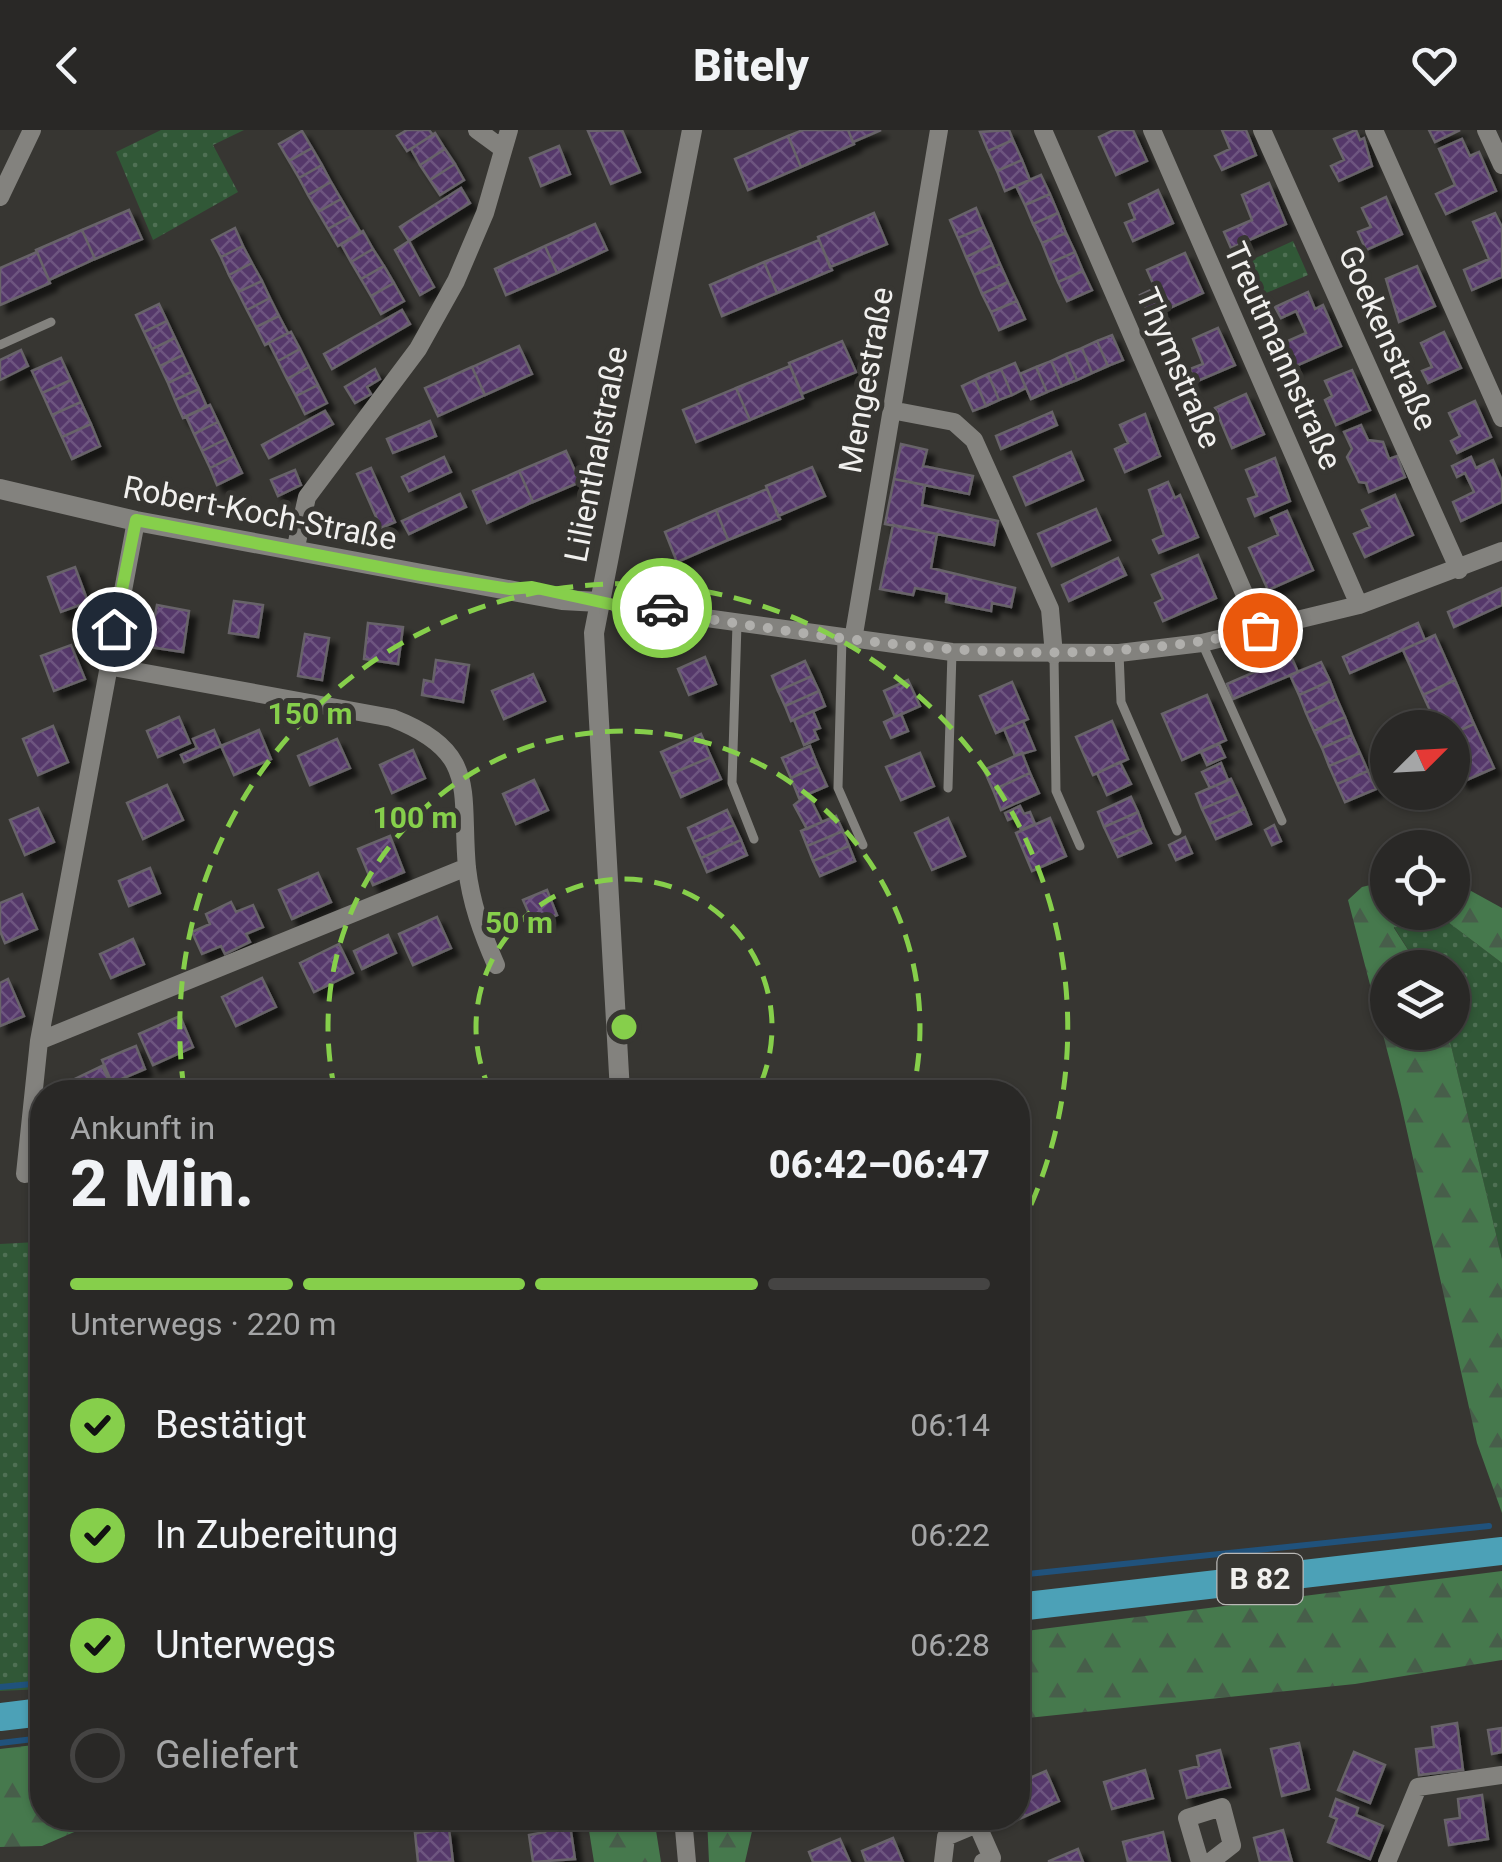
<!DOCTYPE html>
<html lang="de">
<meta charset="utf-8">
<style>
:root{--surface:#292826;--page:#31302e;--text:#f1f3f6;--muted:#a5a6a7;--line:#454443;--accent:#86cf4b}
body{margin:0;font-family:Roboto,sans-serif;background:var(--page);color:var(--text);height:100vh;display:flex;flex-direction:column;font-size:38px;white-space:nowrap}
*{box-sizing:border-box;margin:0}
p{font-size:32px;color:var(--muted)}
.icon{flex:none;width:55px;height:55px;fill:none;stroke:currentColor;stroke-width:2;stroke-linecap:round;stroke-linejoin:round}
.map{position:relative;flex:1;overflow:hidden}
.panel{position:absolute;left:30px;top:950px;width:1000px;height:750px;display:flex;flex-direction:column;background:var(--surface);border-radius:40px;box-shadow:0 2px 8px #0004,0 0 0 2px var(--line)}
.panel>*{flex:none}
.needle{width:65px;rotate:66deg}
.buttons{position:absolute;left:1370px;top:580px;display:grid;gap:20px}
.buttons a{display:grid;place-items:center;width:100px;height:100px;border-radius:50%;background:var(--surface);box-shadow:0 2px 8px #0004,0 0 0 2px var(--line);font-size:50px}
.pin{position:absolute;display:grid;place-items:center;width:85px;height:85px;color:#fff;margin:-42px;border:5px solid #fff;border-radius:50%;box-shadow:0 2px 10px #0007}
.courier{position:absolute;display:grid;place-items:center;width:100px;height:100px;margin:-50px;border:8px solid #86cf4b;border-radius:50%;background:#fff;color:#222;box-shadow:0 2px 12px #0007}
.overview em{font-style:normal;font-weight:800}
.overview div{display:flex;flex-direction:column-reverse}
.overview{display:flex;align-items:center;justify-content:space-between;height:170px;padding:0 40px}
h1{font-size:65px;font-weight:800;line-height:75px}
.bar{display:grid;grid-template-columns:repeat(4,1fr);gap:15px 10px;align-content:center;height:120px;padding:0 40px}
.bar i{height:12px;border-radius:8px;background:var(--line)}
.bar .active{background:var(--accent)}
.bar p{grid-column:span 4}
ol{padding:0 40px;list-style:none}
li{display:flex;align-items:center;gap:30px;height:110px}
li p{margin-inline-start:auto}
li .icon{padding:10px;border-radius:50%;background:var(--accent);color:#111;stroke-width:4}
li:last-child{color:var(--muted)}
li i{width:55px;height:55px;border:5px solid var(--line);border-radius:50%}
header{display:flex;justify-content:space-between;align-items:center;height:130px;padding:0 40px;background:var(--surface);font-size:45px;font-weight:800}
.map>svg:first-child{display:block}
.industrial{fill:url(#industrial-furrows)}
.green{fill:url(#green-dots)}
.forest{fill:url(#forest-firs)}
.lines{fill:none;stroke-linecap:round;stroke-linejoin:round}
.stream{stroke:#20527c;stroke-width:6}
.building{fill:url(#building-cross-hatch);stroke:#676469;stroke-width:2.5;filter:url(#shadow)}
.service{stroke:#83827e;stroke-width:9}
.minor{stroke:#83827e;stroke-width:18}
.tertiary{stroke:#83827e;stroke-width:20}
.primary{stroke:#4ca1b7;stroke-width:28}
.done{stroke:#b0afac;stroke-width:10;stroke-dasharray:0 18}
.route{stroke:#86cf4b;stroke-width:12}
.ring{fill:none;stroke:#86cf4b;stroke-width:5;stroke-dasharray:18 12}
.labels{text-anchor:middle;stroke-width:10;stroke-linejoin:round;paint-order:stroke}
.shield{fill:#373632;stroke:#b9b8b6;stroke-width:2.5}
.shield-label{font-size:30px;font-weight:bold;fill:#f1f0ee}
.street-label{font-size:32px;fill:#f1f0ee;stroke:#373632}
.centre{fill:#86cf4b;stroke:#373632;stroke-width:5}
.ring-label{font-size:30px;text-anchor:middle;font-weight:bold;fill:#86cf4b;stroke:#373632;stroke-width:10;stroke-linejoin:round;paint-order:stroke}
</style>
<header><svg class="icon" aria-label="back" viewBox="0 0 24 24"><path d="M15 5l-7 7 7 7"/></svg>Bitely<svg class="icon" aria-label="heart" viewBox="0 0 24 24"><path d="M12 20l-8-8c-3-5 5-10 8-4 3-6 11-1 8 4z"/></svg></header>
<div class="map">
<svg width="1502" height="1732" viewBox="0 0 1502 1732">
<defs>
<pattern id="industrial-furrows" width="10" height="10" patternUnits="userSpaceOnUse" patternTransform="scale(2.5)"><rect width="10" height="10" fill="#413f35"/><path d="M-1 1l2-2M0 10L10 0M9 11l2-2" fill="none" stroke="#5d5b53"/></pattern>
<pattern id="green-dots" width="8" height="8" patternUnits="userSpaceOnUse" patternTransform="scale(2.5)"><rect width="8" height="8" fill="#315837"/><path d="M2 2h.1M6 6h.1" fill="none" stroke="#4f7054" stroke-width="1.8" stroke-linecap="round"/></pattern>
<pattern id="forest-firs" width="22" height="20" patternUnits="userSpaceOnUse" patternTransform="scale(2.5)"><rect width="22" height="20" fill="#46794d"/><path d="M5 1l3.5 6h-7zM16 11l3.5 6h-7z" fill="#475e4a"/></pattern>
<pattern id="building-cross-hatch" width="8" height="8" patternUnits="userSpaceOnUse" patternTransform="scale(2.5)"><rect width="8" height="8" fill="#55386a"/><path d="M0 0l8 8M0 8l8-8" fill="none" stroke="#6e5580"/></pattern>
<filter id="shadow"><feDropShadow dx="7" dy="7" stdDeviation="2.5" flood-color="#0009"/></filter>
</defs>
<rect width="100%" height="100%" fill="#373632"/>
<path class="industrial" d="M37 1112H42V1306L30 1189Z"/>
<path class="green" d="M161 0H244L213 15 238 62 153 110 116 22Z
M1293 111 1308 145 1264 164 1249 131Z
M1394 783H1436L1502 833V1129L1448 903 1452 902V838L1419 837 1394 797Z
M37 1112 30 1189 42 1306V1559L0 1561V1114Z"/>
<path class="forest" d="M1387 751 1388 782 1394 783V798L1419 837 1388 838V902L1448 903 1502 1129V1383L1477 1313 1400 970 1348 770 1362 757Z
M1453 751 1502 778V833L1436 783 1452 782Z
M1502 1441V1530L1355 1554 1018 1589V1502Z
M42 1614V1688H137L95 1693 42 1716 0 1717V1619Z
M587 1688H654L661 1732H594Z
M707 1688H755L745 1732H709Z"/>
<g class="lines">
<path class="stream" d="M1018 1445 1489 1396
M0 1557 42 1553
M0 1613 42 1608"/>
</g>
<path class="building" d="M407 0H429L433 5 407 21 397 6Z
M622 0 640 42 611 54 588 1Z
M803 0H848L854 14 801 37 788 6Z
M848 0H881L853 12Z
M1009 0 1013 10 988 21 980 2Z
M1114 0H1133L1147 31 1116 45 1099 7Z
M1222 0H1246L1256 25 1222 40 1215 26 1230 19Z
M1356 0 1360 10 1364 8 1372 36 1339 51 1331 36 1344 30 1334 9Z
M1429 0H1460L1435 12Z
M302 1 312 18 289 31 279 14Z
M435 3 445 19 420 35 411 19Z
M788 6 801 37 748 60 735 29Z
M1462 9 1470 26 1479 22 1496 61 1446 84 1436 64 1455 55 1439 19Z
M1013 10 1022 30 997 41 988 21Z
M559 16 570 44 541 56 530 28Z
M312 18 322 35 299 48 289 31Z
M445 19 455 34 430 50 420 35Z
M1022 30 1030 50 1005 61 997 41Z
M455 34 464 50 440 65 430 50Z
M322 35 331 52 308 65 299 48Z
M1041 45 1050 64 1025 75 1016 56Z
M331 52 341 69 318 82 308 65Z
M1269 53 1286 94 1231 118 1224 102 1252 90 1242 65Z
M461 58 470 73 409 111 400 97Z
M1158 60 1173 93 1133 111 1125 93 1135 89 1129 74Z
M1050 64 1058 83 1033 94 1025 75Z
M1386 67 1402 104 1366 120 1358 102 1371 97 1362 78Z
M341 69 351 86 328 99 318 82Z
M976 78 984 97 958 108 950 90Z
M129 80 142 109 95 129 82 100Z
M874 83 887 114 830 137 818 107Z
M1058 83 1066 103 1042 113 1033 94Z
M1495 83 1502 97V147L1472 160 1464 140 1489 129 1473 92Z
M351 86 361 103 338 116 328 99Z
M595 94 607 120 557 143 545 116Z
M984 97 992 115 966 127 958 108Z
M235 98 243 116 221 127 212 110Z
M82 100 95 129 49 150 36 120Z
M363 101 373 119 351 132 341 114Z
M1066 103 1075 122 1050 133 1042 113Z
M819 110 832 140 777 163 764 132Z
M409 111 434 157 420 165 395 120Z
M992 115 1000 134 974 145 966 127Z
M243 116 252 133 229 145 221 127Z
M545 116 557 143 506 165 495 139Z
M373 119 384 136 361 149 351 132Z
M37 122 50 153 0 175V138Z
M1075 122 1083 141 1058 152 1050 133Z
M1185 123 1203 163 1150 187 1140 165 1155 158 1147 140Z
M764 132 777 163 722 186 710 155Z
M252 133 262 151 238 162 229 145Z
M1000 134 1008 152 982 164 974 145Z
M384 136 394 153 371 166 361 149Z
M1417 136 1435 176 1399 192 1386 149Z
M1083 141 1092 160 1067 171 1058 152Z
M262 151 270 168 247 180 238 162Z
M1008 152 1017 171 991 182 982 164Z
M394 153 404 171 381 184 371 166Z
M1308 162 1315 179 1323 175 1341 216 1289 239 1279 215 1306 203 1296 181 1281 188 1275 177Z
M270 168 279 186 256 197 247 180Z
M1017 171 1025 189 999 200 991 182Z
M159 174 167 191 144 202 136 185Z
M402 180 410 194 332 239 324 224Z
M279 186 288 203 265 215 256 197Z
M167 191 175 208 152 219 144 202Z
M1218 198 1235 235 1195 252 1190 239 1203 234 1193 209Z
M291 202 300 219 278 231 269 213Z
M1444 202 1461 238 1428 253 1422 241 1432 237 1421 213Z
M1112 205 1123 230 1108 236 1097 211Z
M175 208 183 225 160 236 152 219Z
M842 211 856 242 802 264 789 233Z
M1097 211 1108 236 1092 243 1082 218Z
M519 216 532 244 485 265 472 237Z
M1082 218 1092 243 1077 250 1066 224Z
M300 219 309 237 287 249 278 231Z
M21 220 28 236 0 250V230Z
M1066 224 1077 250 1062 256 1051 231Z
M183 225 191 242 168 253 160 236Z
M61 228 71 250 42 263 32 241Z
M1051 231 1062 256 1047 262 1036 237Z
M1015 233 1026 258 1012 265 1001 239Z
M790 236 803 268 750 290 736 258Z
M309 237 318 255 296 266 287 249Z
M472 237 485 265 438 286 425 258Z
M1036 237 1047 262 1031 269 1020 244Z
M375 239 380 249 367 257 371 264 355 273 345 257Z
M1001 239 1012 265 999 270 988 244Z
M1352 240 1370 280 1336 295 1325 270 1332 266 1325 251Z
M191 242 199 259 175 270 168 253Z
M988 244 999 270 986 276 975 250Z
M71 250 81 272 52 285 42 263Z
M975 250 986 276 973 281 962 256Z
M318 255 327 273 305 284 296 266Z
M736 258 750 290 696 312 683 280Z
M199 259 207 277 183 288 175 270Z
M1246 264 1264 304 1232 318 1215 278Z
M1475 271 1491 307 1457 323 1451 311 1460 306 1449 283Z
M81 272 91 294 62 307 52 285Z
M210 275 218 292 194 304 186 286Z
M325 281 333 294 269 328 262 315Z
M1052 282 1057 295 1001 319 996 306Z
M1145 284 1160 326 1125 342 1115 319 1128 313 1120 295Z
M430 291 436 306 393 323 387 309Z
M218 292 226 309 202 321 194 304Z
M91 294 100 316 72 329 62 307Z
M1361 295 1368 310 1383 312 1389 329 1397 326 1405 347 1369 362 1366 353 1359 352 1347 327 1352 319 1344 302Z
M226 309 234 326 210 338 202 321Z
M901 314 927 320 923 336 973 346 969 364 894 349Z
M566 321 580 352 533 372 519 341Z
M1071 322 1083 350 1026 375 1014 347Z
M234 326 242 343 217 355 210 338Z
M444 327 451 342 409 361 402 347Z
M1471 327 1476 338 1493 330 1502 351V372L1461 391 1453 372 1474 362 1465 343 1457 347 1452 336Z
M1275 328 1290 371 1255 386 1248 369 1257 366 1246 340Z
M812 337 825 366 778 386 766 356Z
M371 338 395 392 381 398 357 344Z
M295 340 301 355 278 366 271 350Z
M519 341 533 372 487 393 473 361Z
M894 349 925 355 922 375 998 391 994 415 885 394Z
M1168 352 1175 368 1180 365 1198 407 1159 423 1153 410 1164 405 1149 360Z
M767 359 780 389 728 410 716 380Z
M460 364 466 377 409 404 402 391Z
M1395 365 1413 405 1365 427 1354 404 1370 397 1362 380Z
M1096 379 1110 410 1052 436 1038 404Z
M716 380 728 410 677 432 665 402Z
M1287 381 1313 440 1268 460 1249 418 1278 405 1271 388Z
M893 395 937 404 931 438 1015 458 1011 477 992 473 991 481 946 472 947 464 915 458 913 465 880 459Z
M1198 425 1216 468 1163 491 1155 473 1163 469 1152 445Z
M1118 428 1126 445 1069 471 1062 455Z
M75 437 88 472 61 482 48 447Z
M1502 458V475L1454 497 1448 482Z
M234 471 263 475 258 507 229 503Z
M157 475 189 481 183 522 149 517Z
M368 493 403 497 398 534 364 529Z
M1418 493 1425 510 1350 543 1343 527Z
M305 504 329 508 322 550 298 546Z
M1435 505 1455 550 1423 565 1403 520Z
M71 515 85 549 54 561 41 526Z
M1291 526 1298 542 1233 569 1227 554Z
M705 527 716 554 689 565 678 539Z
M436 530 469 535 463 572 422 565 424 550 433 552Z
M805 531 812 546 778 561 772 546Z
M1321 532 1330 551 1299 565 1290 545Z
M533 544 545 571 504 589 492 561Z
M812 546 819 561 785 576 778 561Z
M908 550 920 576 895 587 884 561Z
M1455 550 1474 594 1452 604V598H1438L1423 565Z
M1330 551 1337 569 1306 583 1299 565Z
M1012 552 1028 589 996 603 980 566Z
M819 561 825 576 791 591 785 576Z
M1207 565 1226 610 1182 630 1162 584Z
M1337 569 1345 587 1314 601 1306 583Z
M813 581 820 598 814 600 818 609 804 615 794 590Z
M901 584 908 601 891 608 884 592Z
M179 587 190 613 158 627 147 601Z
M1345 587 1352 605 1322 618 1314 601Z
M1023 591 1035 620 1015 626 1004 599Z
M1112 591 1128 629 1093 645 1076 607Z
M1474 594 1494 638 1462 652 1452 631V604Z
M53 596 68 632 38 645 23 609Z
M214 600 221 616 184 632 181 625 197 618 193 609Z
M259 600 271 629 234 645 221 616Z
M701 604 711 627 671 644 661 622Z
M1352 605 1360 623 1329 636 1322 618Z
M337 609 350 638 310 655 298 626Z
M1219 614 1225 627 1207 635 1201 622Z
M810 616 818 636 791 648 782 628Z
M413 620 425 648 392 663 380 635Z
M920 623 934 656 901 670 886 637Z
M1022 623 1030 643 993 660 984 640Z
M1360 623 1368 641 1337 654 1329 636Z
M711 627 721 649 681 667 671 644Z
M1120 632 1131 654 1107 665 1097 643Z
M1221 633 1228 650 1210 658 1202 642Z
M818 636 827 656 799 668 791 648Z
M1368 641 1376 659 1345 672 1337 654Z
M1030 643 1039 663 1001 680 993 660Z
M1231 649 1238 664 1202 679 1196 664Z
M534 650 548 680 516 694 503 664Z
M167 655 183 690 143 709 127 673Z
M808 664 822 692 807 699 794 675Z
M1238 664 1245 679 1209 694 1202 679Z
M1131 667 1138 682 1104 697 1098 682Z
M1020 676 1024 684 1030 682 1035 694 1021 700 1015 687 1008 690 1005 683Z
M38 678 54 712 25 725 10 690Z
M1245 679 1251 694 1216 709 1209 694Z
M727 680 734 695 694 712 688 698Z
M1138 682 1144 698 1111 712 1104 697Z
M836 686 843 701 807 716 801 701Z
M948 688 965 726 932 740 915 703Z
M1050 688 1066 726 1032 741 1016 703Z
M734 695 741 710 701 728 694 712Z
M1274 695 1281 711 1272 715 1265 700Z
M1144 698 1151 713 1118 727 1111 712Z
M843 701 849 716 813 731 807 716Z
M390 706 404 742 373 755 358 719Z
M1185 707 1192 723 1176 730 1169 715Z
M741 710 747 725 707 742 701 728Z
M849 716 855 731 820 746 813 731Z
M150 738 160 763 129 776 119 751Z
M318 743 331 772 292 789 279 760Z
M547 760 557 785 534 795 523 770Z
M22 764 37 799 5 813 0 801V773Z
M231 772 236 782 253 775 263 797 246 804 250 812 225 824 221 816 202 824 192 802 210 794 206 784Z
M437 787 451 818 413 835 399 804Z
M388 805 396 823 362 839 354 821Z
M133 809 144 834 111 848 100 824Z
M339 814 353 843 314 862 300 833Z
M262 848 276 877 236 896 222 867Z
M8 849 24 886 0 896V853Z
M180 886 193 917 153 935 139 904Z
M136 916 145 939 112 953 102 930Z
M102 936 115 962H61L58 957Z
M1457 1593 1463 1640 1419 1645 1416 1619 1434 1617 1432 1597Z
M1502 1598V1622L1492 1624 1488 1600Z
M1299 1613 1309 1659 1282 1666 1271 1619Z
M1220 1620 1230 1657 1187 1668 1180 1641 1199 1636 1197 1626Z
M1354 1622 1385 1635 1370 1673 1338 1660Z
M1145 1640 1153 1668 1112 1679 1104 1652Z
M1046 1641 1059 1671 1019 1689 1018 1653Z
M1482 1665 1488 1709 1449 1715 1445 1690 1460 1688 1458 1669Z
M1336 1669 1358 1678 1356 1685 1383 1696 1370 1729 1328 1712 1337 1689 1330 1686Z
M569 1688 575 1729 533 1732 529 1705 545 1702 542 1690Z
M449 1699 453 1732H418L415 1703Z
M1283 1700 1292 1732H1260L1254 1708Z
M1163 1702 1170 1732H1128L1123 1712Z
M893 1708 903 1732H866L862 1721Z
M840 1709 850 1732H813L809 1722Z
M1078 1719 1083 1732H1049V1731Z"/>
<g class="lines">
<path class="service" d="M0 215 51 192
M737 494 732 653 754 709
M842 508 838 658 863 715
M1202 513 1282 691
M1119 523 1121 572 1177 701
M1054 525 1056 661 1080 716
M948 658 952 522"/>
<path class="minor" d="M477 0 503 19
M1043 0 1260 500
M1152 0 1359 475
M1262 0 1459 440
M1374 0 1502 288
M1486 0 1502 35
M0 67 32 0
M891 280 954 292 974 310 1050 479 1054 525
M295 421 307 367 418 219 456 151 485 83 509 0
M619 476 952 522 1119 523 1202 513 1359 475 1502 421
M853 510 939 0
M107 536 392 588C480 622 460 661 467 738 471 773 482 803 496 835
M39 911 467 737
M25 1044 39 911 136 391
M683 1688 687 1732
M943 1732 946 1707 977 1694 992 1728 983 1732
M1200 1732 1187 1688 1222 1677 1232 1715 1210 1732
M1387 1732 1418 1657 1502 1645"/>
<path class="tertiary" d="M0 359 136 391 562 470 599 472
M620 962 594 503 692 0"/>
<path class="primary" d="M1018 1477 1502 1421
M0 1587 42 1582"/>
</g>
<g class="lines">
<path class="done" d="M662 478 677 484C872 515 1065 544 1260 500"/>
<path class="route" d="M114 499 136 390 421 445 510 459 532 457 619 476 662 478"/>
</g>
<g class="ring">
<path d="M491 962A148 148 0 1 1 757 962"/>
<path d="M335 961A296 296 0 1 1 913 961"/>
<path d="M184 959A444 444 0 1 1 1018 1102"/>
</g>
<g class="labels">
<rect class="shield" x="1217.5" y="1424" width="85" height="50" rx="8"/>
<g class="shield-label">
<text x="1260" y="1459">B 82</text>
</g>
<g class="street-label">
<text transform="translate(1388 208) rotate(66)" y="11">Goekenstraße</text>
<text transform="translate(1283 226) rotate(66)" y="11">Treutmannstraße</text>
<text transform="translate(1179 238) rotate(67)" y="11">Thymstraße</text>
<text transform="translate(866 250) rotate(-80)" y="11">Mengestraße</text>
<text transform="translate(596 324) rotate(-79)" y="11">Lilienthalstraße</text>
<text transform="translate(260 383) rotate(11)" y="11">Robert-Koch-Straße</text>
</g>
</g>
<circle cx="624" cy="897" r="15" class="centre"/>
<g class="ring-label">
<text x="310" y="594">150 m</text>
<text x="415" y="698">100 m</text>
<text x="519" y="803">50 m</text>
</g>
</svg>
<div class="buttons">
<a><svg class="needle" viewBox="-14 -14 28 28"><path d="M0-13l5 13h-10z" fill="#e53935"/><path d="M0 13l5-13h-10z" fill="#a5a6a7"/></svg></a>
<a><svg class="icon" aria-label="locate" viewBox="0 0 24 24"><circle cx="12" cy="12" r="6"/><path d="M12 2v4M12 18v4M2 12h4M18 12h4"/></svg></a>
<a><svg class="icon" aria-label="layers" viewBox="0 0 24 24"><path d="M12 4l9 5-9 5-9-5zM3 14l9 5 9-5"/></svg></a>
</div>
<div class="pin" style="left:1260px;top:500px;background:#ea580c"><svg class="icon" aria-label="bag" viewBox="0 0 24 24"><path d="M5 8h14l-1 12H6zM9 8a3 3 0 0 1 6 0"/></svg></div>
<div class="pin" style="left:114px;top:499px;background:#1f2937"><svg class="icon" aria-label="home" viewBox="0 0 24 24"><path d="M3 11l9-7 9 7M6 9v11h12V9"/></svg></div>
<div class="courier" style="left:662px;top:478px"><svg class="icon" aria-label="car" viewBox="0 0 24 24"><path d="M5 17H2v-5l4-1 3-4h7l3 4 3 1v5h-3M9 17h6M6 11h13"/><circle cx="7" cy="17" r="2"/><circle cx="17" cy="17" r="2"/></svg></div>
<section class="panel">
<div class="overview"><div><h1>2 Min.</h1><p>Ankunft in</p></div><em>06:42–06:47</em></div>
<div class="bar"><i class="active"></i><i class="active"></i><i class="active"></i><i></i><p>Unterwegs · 220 m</p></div>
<ol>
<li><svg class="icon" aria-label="check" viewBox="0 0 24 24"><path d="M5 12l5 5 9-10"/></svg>Bestätigt<p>06:14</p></li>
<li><svg class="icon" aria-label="check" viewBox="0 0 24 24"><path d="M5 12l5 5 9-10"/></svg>In Zubereitung<p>06:22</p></li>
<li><svg class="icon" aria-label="check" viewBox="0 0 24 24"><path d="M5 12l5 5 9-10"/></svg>Unterwegs<p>06:28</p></li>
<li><i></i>Geliefert</li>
</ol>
</section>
</div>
